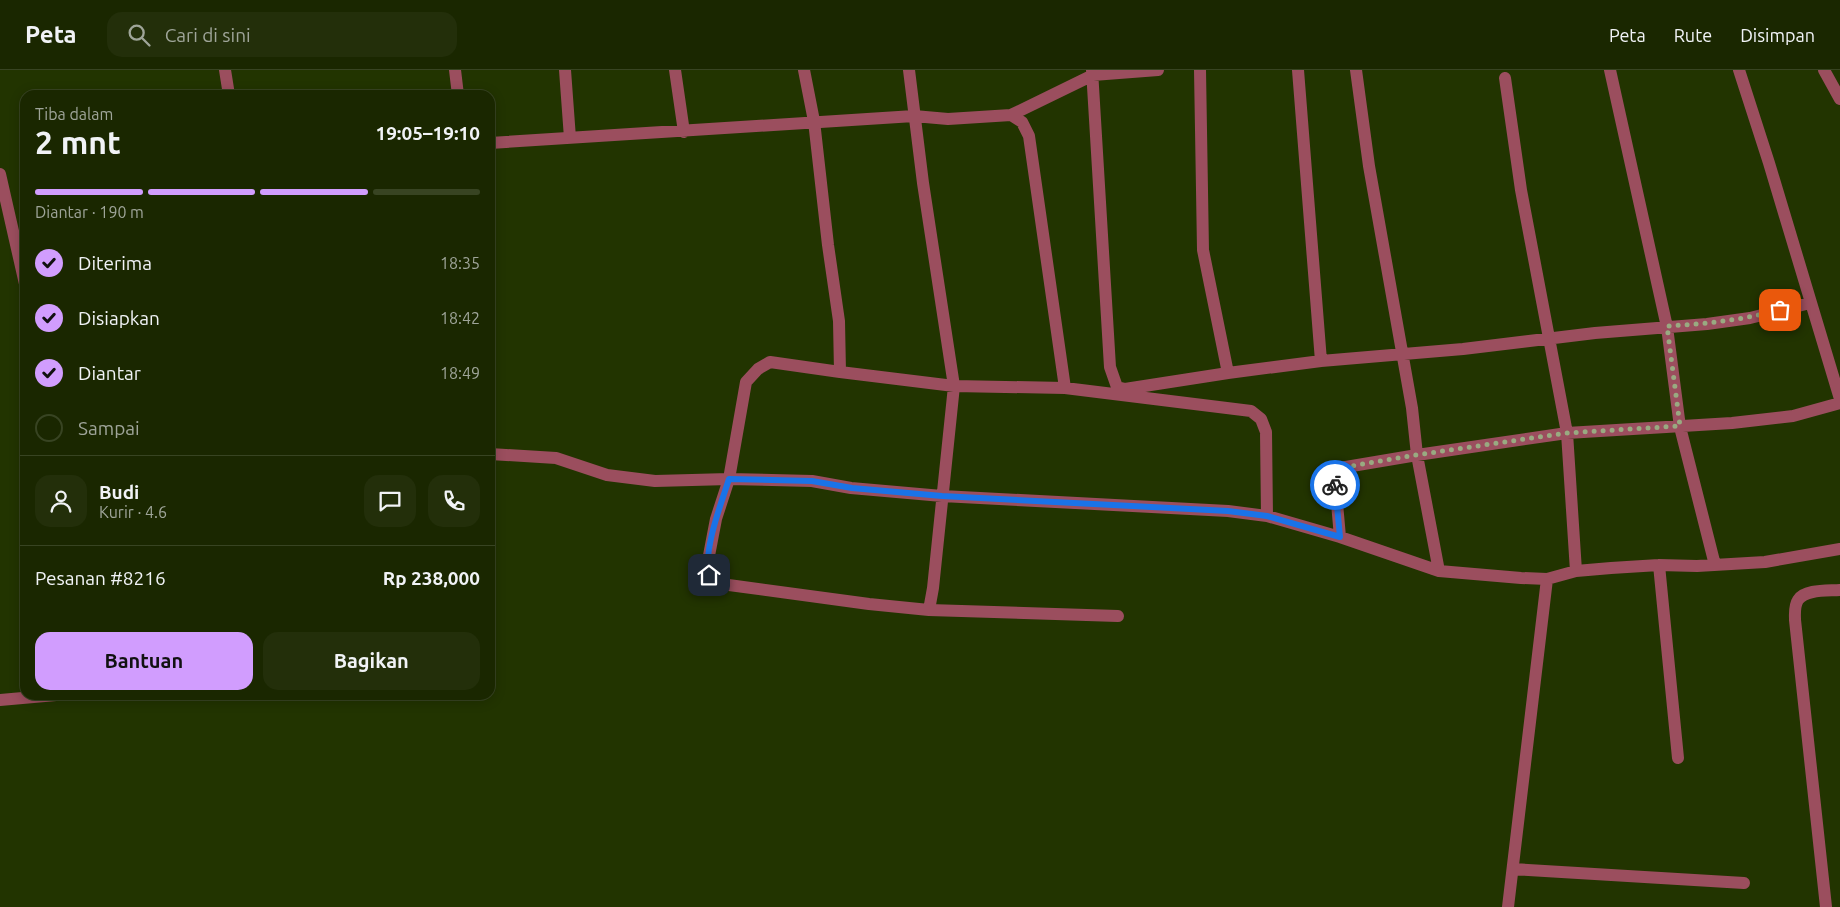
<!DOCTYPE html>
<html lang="id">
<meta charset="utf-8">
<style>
:root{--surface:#1a2700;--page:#232f0a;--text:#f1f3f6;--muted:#9fa599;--line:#384422;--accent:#d19dfe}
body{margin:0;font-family:Ubuntu,sans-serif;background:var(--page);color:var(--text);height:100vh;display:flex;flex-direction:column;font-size:19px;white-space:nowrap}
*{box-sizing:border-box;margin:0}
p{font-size:16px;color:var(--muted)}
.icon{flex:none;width:28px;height:28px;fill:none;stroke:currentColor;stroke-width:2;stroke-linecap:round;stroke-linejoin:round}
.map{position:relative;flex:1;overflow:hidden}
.details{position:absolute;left:20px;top:20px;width:475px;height:610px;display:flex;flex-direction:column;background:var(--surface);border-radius:15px;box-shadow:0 2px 12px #0003,0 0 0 1px var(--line)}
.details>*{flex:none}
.pin{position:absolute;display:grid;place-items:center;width:42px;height:42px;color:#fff;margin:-21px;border-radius:10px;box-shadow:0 2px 8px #0006}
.courier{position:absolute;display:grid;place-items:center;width:50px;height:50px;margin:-25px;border:4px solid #1a73e8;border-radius:50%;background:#fff;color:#222;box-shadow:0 1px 6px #0007}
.summary em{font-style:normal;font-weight:700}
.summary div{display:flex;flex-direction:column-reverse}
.summary{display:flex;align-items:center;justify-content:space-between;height:85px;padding:0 15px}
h1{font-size:32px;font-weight:700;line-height:38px}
.bar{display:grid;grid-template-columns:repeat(4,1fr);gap:8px 5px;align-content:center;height:60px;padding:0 15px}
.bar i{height:6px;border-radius:4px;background:var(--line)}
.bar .selected{background:var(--accent)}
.bar p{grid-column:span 4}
.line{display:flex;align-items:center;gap:12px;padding:0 15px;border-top:1px solid var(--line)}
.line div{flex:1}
.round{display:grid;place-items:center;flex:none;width:52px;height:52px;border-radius:15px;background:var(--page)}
ol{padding:0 15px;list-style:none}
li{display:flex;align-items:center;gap:15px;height:55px}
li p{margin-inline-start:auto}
li .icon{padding:5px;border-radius:50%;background:var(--accent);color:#111;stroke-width:4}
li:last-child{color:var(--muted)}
li i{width:28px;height:28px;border:2px solid var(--line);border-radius:50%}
.primary-button{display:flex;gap:10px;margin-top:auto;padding:10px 15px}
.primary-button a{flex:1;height:58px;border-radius:15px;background:var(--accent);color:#111;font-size:20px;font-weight:700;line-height:58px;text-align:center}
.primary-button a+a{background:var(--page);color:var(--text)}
header{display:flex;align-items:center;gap:30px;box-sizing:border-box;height:70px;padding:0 25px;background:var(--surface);border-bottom:1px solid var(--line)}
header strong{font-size:24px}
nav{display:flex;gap:28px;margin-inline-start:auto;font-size:18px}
.search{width:350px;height:45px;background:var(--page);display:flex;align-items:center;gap:12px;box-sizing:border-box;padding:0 18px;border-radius:15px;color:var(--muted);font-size:19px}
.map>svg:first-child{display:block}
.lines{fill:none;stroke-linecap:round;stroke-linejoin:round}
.minor{stroke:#9b4e5e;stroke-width:12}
.done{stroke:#99aa81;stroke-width:5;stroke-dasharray:0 9}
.route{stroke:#1a73e8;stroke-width:6}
</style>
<header>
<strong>Peta</strong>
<div class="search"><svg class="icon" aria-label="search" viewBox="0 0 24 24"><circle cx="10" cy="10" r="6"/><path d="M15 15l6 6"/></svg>Cari di sini</div>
<nav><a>Peta</a><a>Rute</a><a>Disimpan</a></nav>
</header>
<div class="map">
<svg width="1840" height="837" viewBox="0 0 1840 837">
<rect width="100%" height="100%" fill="#223400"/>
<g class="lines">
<path class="minor" d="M225 0 229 25
M455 0 458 25
M565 0 570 68
M675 0 684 62
M804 0 814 51 828 175 839 251 840 302 954 316 1065 318 1251 341 1261 349 1266 362 1267 446
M1092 0 1110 297 1117 317 1125 319 1228 303 1321 291 1463 279 1595 263 1707 254 1750 248 1810 233
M1200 0 1203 180 1228 303
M1298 0 1321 291
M1356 0 1369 96 1412 338 1417 385 1439 501
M1610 0 1667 257 1680 357 1715 495
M1739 0 1769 93 1840 329
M1824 0 1840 29
M1505 8 1521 120 1567 363 1576 501
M1011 45 1093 5 1158 0
M490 73 914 46 948 49 1011 45 1022 52 1029 66 1065 318
M0 104 25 214
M840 302 770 292 758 299 746 312 729 409 716 449 707 496 709 505 714 513 869 534 929 540 933 518 954 316 923 113 909 0
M490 384 556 388 607 405 655 411 729 409 812 411 851 418 942 426 1228 441 1267 446 1340 467 1439 501 1521 508 1547 509 1576 501 1611 498 1659 495 1697 496 1765 492 1840 479
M1340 467 1334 399 1417 385 1567 363 1732 353 1793 346 1840 333
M1659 495 1678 688
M929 540 1118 546
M0 630 56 625
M1513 799 1744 813
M1508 837 1547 509
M1826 837 1795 550C1795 544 1794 536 1798 530 1805 519 1828 521 1840 520"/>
</g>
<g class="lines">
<path class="done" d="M1335 415 1334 399 1416 385 1566 363 1680 356 1667 256C1705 254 1742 250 1780 240"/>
<path class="route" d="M709 505C703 480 721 434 729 409L812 411 852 418 942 426 1228 441 1267 446 1340 467 1335 415"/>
</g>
</svg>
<div class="pin" style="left:1780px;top:240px;background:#ea580c"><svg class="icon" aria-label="bag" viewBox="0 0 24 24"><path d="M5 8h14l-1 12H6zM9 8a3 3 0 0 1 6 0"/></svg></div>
<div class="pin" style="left:709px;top:505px;background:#1f2937"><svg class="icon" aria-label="home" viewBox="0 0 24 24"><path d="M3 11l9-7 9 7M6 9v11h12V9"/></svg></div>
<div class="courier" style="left:1335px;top:415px"><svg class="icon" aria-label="bike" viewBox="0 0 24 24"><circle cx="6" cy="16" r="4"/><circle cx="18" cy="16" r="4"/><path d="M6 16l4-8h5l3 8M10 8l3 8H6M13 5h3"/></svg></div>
<section class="details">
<div class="summary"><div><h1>2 mnt</h1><p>Tiba dalam</p></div><em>19:05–19:10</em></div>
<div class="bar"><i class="selected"></i><i class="selected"></i><i class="selected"></i><i></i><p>Diantar · 190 m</p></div>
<ol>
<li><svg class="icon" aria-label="check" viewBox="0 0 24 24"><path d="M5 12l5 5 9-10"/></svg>Diterima<p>18:35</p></li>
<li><svg class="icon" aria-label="check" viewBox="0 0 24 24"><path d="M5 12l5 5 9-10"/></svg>Disiapkan<p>18:42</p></li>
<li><svg class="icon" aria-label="check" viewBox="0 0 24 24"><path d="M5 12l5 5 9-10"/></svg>Diantar<p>18:49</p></li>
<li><i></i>Sampai</li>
</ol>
<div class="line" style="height:90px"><a class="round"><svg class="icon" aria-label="person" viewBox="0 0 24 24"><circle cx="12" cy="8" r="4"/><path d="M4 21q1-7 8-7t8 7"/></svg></a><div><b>Budi</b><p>Kurir · 4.6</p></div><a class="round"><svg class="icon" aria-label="chat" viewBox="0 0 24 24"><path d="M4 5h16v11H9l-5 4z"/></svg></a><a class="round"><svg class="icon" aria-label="phone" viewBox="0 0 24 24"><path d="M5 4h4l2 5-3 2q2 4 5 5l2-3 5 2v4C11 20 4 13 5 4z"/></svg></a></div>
<div class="line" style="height:65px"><div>Pesanan #8216</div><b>Rp 238,000</b></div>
<div class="primary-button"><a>Bantuan</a><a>Bagikan</a></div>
</section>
</div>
